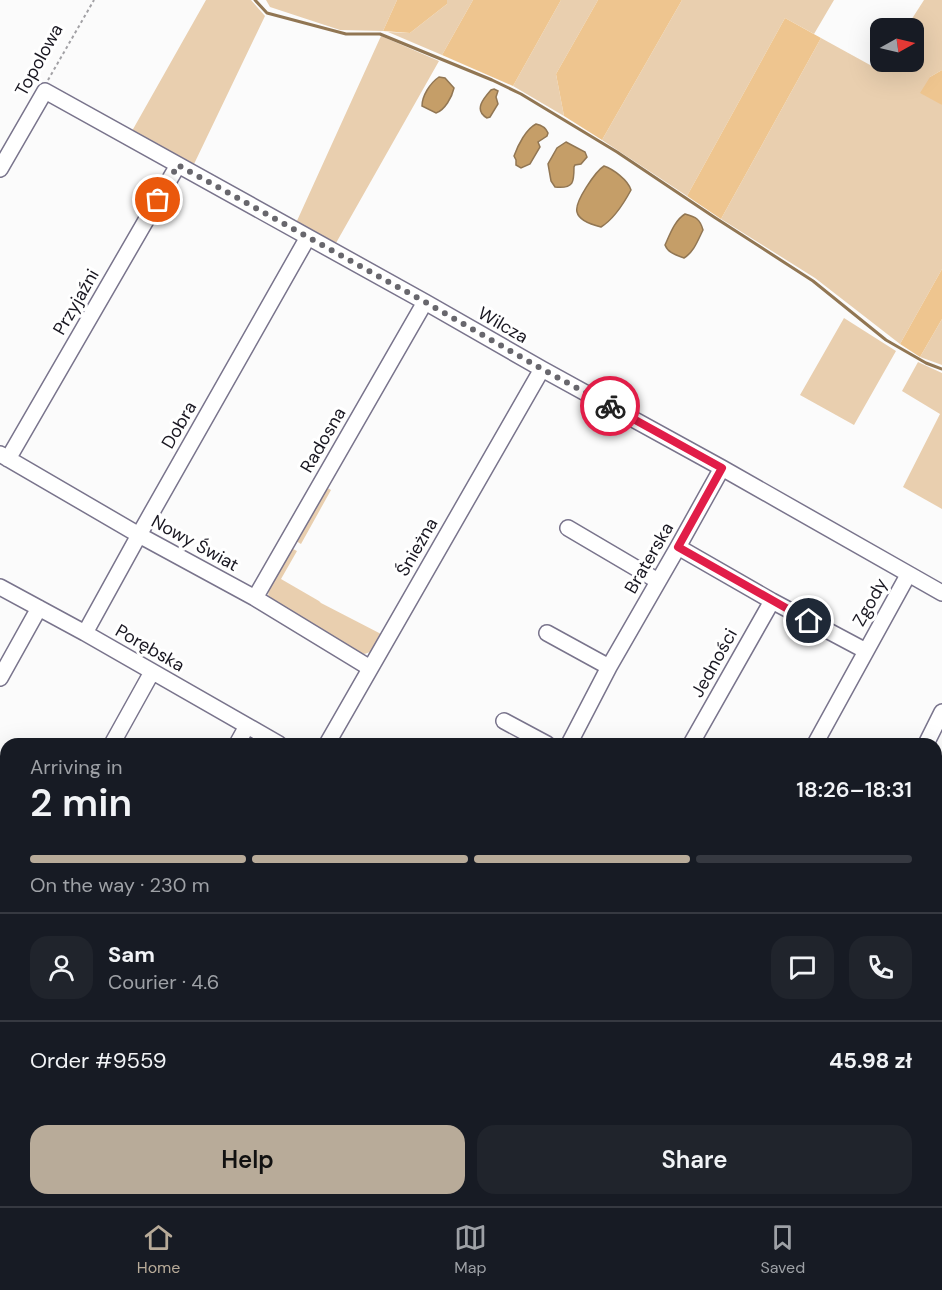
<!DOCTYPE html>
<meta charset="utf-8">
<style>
:root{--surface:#171b24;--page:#20242c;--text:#f1f3f6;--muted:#9ea1a6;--line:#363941;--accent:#b8ab99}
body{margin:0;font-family:"DM Sans",sans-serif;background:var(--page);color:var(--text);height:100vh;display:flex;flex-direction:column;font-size:22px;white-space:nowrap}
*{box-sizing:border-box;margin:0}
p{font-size:20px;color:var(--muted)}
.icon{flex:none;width:33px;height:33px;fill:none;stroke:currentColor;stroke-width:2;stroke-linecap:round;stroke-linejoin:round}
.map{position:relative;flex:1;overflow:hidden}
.side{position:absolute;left:0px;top:738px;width:942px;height:468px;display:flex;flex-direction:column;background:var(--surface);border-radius:18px 18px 0 0;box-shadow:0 6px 24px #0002}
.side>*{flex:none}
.needle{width:39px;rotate:82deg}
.controls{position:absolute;left:870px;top:18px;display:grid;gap:12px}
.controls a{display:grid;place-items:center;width:54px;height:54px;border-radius:12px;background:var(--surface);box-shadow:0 6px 24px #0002;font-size:30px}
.pin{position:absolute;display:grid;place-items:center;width:51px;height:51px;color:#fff;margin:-26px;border:3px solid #fff;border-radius:50%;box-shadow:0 2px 6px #0007}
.courier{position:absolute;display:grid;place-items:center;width:60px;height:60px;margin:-30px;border:4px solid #e11d48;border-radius:50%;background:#fff;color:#222;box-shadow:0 2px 8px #0007}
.summary em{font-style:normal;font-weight:600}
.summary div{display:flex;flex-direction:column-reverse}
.summary{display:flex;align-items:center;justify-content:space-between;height:102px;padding:0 30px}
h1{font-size:39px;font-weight:600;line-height:45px}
.bar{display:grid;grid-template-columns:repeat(4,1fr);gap:9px 6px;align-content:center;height:72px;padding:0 30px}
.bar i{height:8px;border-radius:4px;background:var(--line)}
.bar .on{background:var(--accent)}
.bar p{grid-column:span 4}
.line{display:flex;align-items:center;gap:15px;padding:0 30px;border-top:2px solid var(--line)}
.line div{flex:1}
.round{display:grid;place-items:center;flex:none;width:63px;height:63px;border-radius:18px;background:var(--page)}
.button{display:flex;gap:12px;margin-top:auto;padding:12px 30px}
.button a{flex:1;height:69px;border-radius:18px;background:var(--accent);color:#111;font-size:24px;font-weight:600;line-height:69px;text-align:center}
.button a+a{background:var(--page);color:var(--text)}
.tabs{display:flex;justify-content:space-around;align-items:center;height:84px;border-top:2px solid var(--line);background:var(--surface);font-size:16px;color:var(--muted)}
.tabs a{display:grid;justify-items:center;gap:3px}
.tabs .on{color:var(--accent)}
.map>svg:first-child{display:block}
.green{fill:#e9cfaf}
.forest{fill:#eec58f}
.water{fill:#c59e68;stroke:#917653;stroke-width:1.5}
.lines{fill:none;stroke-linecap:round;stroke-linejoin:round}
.stream{stroke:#917653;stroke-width:3}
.minor-casing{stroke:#79748c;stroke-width:18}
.path{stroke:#a2a1a5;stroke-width:2;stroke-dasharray:3 3;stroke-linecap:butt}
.minor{stroke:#fff;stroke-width:15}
.done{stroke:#68676d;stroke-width:6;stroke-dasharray:0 10.8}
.route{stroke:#e11d48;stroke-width:8}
.labels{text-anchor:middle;stroke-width:6;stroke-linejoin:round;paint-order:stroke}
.street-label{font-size:18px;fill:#191721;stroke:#fff}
</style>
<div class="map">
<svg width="942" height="1206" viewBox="0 0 942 1206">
<rect width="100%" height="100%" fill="#fbfbfb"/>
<path class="green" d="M206 0H251L265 16 194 164 132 131Z
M266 0H397L383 31 340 30 270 7Z
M447 0H473L442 55 388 32 410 33 447 4Z
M561 0H598L556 74 564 116 513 86Z
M682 0H834L814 34 785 18 687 196 602 140Z
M924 0H942V70L930 77 942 105V269L900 344 815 278 721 219 821 38 881 71 887 62H914V28H906Z
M381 36 439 61 336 243 296 223Z
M844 318 896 351 854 425 800 395Z
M942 319V365L920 357Z
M918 362 942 373V509L903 487 940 414 902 391Z
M326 487 331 490 301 544 296 541Z
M291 548 297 551 281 579 319 601 321 603 383 635C376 646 373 655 359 654L272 603 268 597 269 588Z
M942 900V1061L936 1076V906L938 907Z
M942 1154V1206H923L925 1200H936V1171Z"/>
<path class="forest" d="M397 0H447V4L410 33 383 31Z
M473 0H561L513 86 442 55Z
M598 0H682L602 140 564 116 556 74Z
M785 18 821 38 721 219 687 196Z
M942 70V105L920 93 930 77Z
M942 269V319L920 357 900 344Z"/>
<path class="water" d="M439 77 445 78 454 88C452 97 445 110 436 113L422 106C422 96 430 83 439 77Z
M494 89 498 91 496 97 498 104 490 117 487 118C473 110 484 98 491 90Z
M536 124C541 125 546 128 548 133L547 136 538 142 540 147 530 164 521 168 516 165V160L514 156C518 145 526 129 536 124Z
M566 142 585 152 587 157 581 164 575 165 574 167C574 182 574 189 555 187L551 181 548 164 557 148Z
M604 166C613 169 628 180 631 190 624 203 614 219 601 227 593 225 579 221 577 212 574 202 596 171 604 166Z
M685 214C696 217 700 219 703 230 698 240 694 252 684 258 676 255 668 253 665 245 670 234 675 220 685 214Z"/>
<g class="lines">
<path class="stream" d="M255 0 267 13 346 34H380L492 80 521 94 617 152 714 217 813 281 886 340 926 363 942 369"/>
<defs>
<path id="minor" d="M0 169 45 91 425 302 542 369 722 468 942 593
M0 454 139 535 255 598 370 668
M8 459 178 165
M568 528 658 581
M678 547 772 601 866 651
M0 587 85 633 279 744
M255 598 425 302
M85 633 139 535 308 237
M547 633 609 667
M0 678 39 608
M504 721 547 744
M112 744 152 672
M237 744 247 726
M327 744 542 369
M569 744 609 667 678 547 722 468
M691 744 772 601
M815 744 908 575
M926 744 942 712
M0 913 6 916
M0 1085 6 1089
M197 1200 207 1206
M519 1200 531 1206
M72 1206 75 1200
M160 1206 163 1200
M286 1206 290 1200
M688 1206 691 1200"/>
</defs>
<use href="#minor" class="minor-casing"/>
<path class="path" d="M48 80 94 0"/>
<use href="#minor" class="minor"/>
</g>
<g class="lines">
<path class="done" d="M158 200 178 165 425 302 542 369 610 406"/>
<path class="route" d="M610 406 722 468 678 547 809 621"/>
</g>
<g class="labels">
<g class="street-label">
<text transform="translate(39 60) rotate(-61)" y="6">Topolowa</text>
<text transform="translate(76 302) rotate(-60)" y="6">Przyjaźni</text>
<text transform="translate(503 325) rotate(30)" y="6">Wilcza</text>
<text transform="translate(179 425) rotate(-60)" y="6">Dobra</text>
<text transform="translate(323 440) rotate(-60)" y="6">Radosna</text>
<text transform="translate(195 543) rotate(29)" y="6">Nowy Świat</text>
<text transform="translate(417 547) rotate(-60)" y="6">Śnieżna</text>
<text transform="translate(649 558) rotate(-60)" y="6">Braterska</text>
<text transform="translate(870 602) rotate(-61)" y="6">Zgody</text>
<text transform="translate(150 648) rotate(30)" y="6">Porębska</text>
<text transform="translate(714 663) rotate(-61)" y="6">Jedności</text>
</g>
</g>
</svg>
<div class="controls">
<a><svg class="needle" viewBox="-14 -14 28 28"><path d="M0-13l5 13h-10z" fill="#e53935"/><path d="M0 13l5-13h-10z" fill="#9ea1a6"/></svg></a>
</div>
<div class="pin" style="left:158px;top:200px;background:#ea580c"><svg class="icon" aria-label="bag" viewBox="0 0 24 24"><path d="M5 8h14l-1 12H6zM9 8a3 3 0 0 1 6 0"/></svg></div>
<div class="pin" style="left:809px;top:621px;background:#1f2937"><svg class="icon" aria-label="home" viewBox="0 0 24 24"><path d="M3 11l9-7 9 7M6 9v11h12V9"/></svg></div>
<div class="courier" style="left:610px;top:406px"><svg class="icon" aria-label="bike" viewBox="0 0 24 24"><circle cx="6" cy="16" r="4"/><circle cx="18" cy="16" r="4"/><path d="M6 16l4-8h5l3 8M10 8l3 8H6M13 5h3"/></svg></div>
<section class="side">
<div class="summary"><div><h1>2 min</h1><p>Arriving in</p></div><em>18:26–18:31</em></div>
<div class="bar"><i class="on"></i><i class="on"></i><i class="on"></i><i></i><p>On the way · 230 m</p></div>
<div class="line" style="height:108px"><a class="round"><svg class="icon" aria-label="person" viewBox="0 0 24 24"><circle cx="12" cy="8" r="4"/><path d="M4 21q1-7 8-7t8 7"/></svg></a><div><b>Sam</b><p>Courier · 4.6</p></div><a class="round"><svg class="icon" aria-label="chat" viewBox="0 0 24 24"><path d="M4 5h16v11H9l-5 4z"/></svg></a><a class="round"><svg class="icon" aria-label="phone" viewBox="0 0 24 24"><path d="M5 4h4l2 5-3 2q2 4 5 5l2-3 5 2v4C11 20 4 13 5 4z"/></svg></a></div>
<div class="line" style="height:78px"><div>Order #9559</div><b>45.98 zł</b></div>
<div class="button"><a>Help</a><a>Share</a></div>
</section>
</div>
<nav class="tabs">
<a class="on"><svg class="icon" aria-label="home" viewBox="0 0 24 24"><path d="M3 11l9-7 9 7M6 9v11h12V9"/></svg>Home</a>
<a><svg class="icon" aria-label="map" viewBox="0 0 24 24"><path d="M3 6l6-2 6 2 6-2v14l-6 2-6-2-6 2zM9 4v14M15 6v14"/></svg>Map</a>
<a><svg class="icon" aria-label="saved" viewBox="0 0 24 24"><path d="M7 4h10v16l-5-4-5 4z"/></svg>Saved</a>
</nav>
